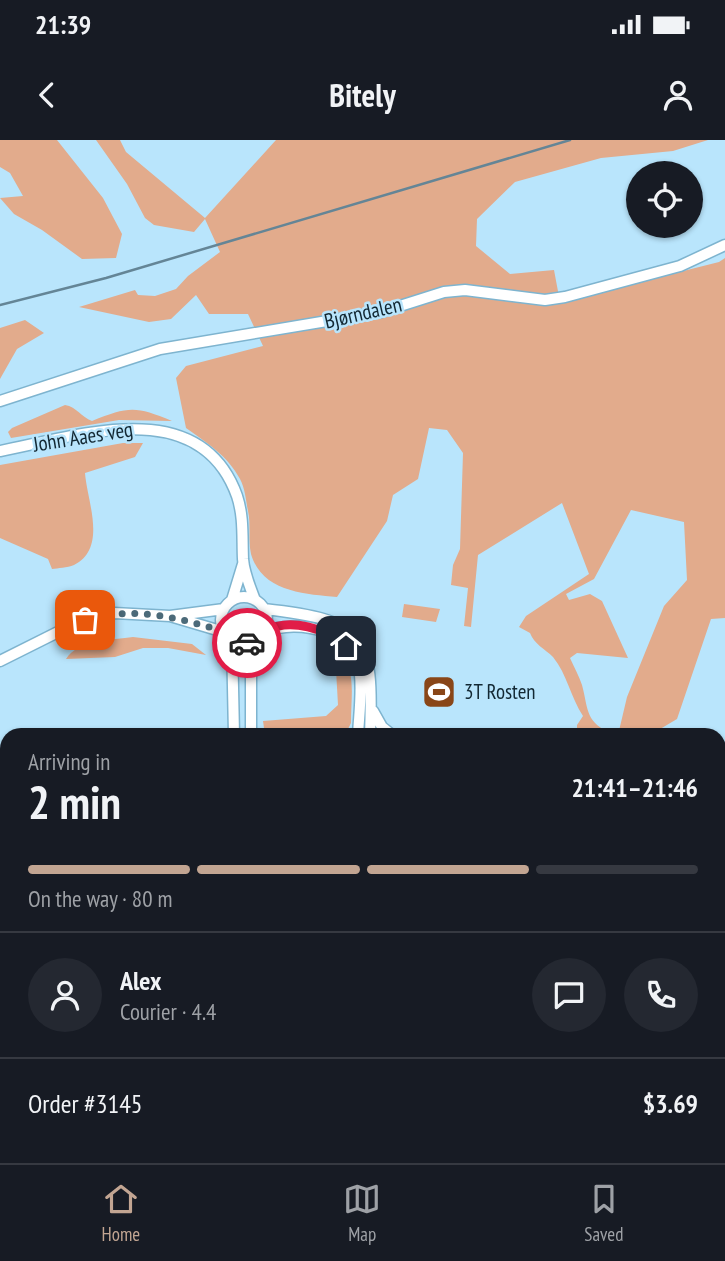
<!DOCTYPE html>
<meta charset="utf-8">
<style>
:root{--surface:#171b24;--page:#242831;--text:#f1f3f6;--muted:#9ea1a6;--line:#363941;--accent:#c2a592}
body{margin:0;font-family:"PT Sans Narrow",sans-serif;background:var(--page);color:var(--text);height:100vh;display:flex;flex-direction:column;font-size:26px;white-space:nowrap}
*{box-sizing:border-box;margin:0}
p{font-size:23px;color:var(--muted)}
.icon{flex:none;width:38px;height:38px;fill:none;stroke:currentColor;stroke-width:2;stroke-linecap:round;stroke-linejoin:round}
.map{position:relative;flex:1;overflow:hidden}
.sheet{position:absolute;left:0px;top:588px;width:726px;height:436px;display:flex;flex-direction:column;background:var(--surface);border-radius:21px 21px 0 0;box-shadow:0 2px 5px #0004}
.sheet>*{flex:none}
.tools{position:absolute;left:626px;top:21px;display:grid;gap:14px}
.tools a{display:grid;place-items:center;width:77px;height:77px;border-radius:50%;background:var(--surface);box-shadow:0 2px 5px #0004;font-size:35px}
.pin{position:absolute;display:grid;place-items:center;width:60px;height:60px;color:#fff;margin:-30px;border-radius:14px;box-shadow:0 4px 10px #0006}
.courier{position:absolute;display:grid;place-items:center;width:70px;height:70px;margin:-35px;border:5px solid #e11d48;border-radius:50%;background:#fff;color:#222;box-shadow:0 2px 9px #0007}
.headline em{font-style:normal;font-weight:800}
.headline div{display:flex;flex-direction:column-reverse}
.headline{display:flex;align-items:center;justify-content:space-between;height:119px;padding:0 28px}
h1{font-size:46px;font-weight:800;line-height:52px}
.bar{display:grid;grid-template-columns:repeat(4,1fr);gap:10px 7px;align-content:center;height:84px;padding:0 28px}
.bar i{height:9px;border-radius:5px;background:var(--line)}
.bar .selected{background:var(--accent)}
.bar p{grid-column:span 4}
.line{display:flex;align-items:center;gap:18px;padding:0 28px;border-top:2px solid var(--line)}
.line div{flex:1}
.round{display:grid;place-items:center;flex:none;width:74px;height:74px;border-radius:37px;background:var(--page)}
.status{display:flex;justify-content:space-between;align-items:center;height:49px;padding:0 35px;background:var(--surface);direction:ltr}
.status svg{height:19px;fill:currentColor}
header{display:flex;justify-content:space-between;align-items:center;height:91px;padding:0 28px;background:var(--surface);font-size:32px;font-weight:800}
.menu{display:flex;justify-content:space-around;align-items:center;height:98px;border-top:2px solid var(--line);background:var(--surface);font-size:19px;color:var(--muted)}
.menu a{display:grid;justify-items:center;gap:4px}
.menu .selected{color:var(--accent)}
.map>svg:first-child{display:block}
.green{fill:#e2ab8c}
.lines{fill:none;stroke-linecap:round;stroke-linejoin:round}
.secondary-casing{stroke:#7eb4cf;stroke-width:13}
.highway-casing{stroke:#43a58f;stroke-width:16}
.secondary{stroke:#fff;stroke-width:10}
.highway{stroke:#5ee9c1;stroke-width:12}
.rail{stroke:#648596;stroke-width:2.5}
.done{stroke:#4c6a79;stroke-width:7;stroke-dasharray:0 12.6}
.route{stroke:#e11d48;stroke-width:9}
.labels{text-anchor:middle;stroke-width:5;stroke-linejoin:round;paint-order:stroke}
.street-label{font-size:21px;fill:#122833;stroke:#b9e5fc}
.poi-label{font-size:21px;fill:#122833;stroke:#b9e5fc;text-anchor:start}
</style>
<div class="status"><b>21:39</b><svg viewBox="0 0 49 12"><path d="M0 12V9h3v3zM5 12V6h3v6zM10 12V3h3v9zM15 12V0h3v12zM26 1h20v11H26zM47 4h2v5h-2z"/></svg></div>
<header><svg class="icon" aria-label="back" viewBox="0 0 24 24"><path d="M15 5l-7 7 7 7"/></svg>Bitely<svg class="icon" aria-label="person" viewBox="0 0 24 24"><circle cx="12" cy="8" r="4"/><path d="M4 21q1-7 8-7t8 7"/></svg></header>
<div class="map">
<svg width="725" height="1023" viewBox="0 0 725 1023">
<rect width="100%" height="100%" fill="#b9e5fc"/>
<path class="green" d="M0 0H57L103 58 122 94 116 118 82 119 42 90 14 74 0 58 23 56 10 33 0 27Z
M96 0H120L126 12 205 78 276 0H708L673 11 601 18 515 42 477 79 476 106 510 134 554 130 560 162 719 122 725 118V478L711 479 677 579 650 595H618L627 557 664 466 687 440 684 382 631 370 594 439 566 454 569 460 590 454 602 461 628 518 577 513 570 518C574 527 579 536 582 545 589 572 585 582 614 595H577V585L583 576C571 558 567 534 553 517 545 509 534 504 530 493L519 487 526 476 589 434 562 363 478 415 471 487 464 486 468 448 451 445 453 425 460 409 463 313 447 290 429 288 418 339 393 355 387 381 337 457C305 454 262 452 251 414 248 400 251 384 248 371 246 361 245 348 240 339 227 315 207 303 186 288L176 238 186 226 263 206 248 174H209L196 155 171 179 149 182 79 167 135 150 138 155 155 156 176 149 188 136 220 112 205 79 194 92 154 85 145 78 127 44Z
M25 180 44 193 17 209 0 239V188Z
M65 265C77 267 81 277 92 281 129 266 136 266 172 281L119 280 11 298 8 292 12 288Z
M123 303H143L135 317 85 333C87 361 108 408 74 425 67 428 58 428 52 429L48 419 0 398V325Z
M404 464 440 469 436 482 402 477Z
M133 497 192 504 206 515 168 508H143L115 517 66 519C77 500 113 500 133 497Z
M332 503C358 527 351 549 351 583L345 595H265L263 581 326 576 338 565 335 512 329 508Z"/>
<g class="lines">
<defs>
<path id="secondary" d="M0 261 160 209 381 172 444 152 465 150 545 160 565 157 680 126 725 105
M0 311C78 296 200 253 237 356 244 377 242 398 243 419 244 433 250 447 255 460
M221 480a23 23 0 1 1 46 0a23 23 0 1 1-46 0Z
M232 460 243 424
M264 469C365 480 374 494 370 595
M170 476 224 492
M264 492C300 478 354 490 360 535 362 554 359 575 358 595
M232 500 234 595
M0 521 76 483 95 477 114 473 170 476 224 469
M373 571 382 587 392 595
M251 595V527L255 500
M719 644H725
M719 657H725
M0 675 7 673
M0 685 7 683
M273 1017 275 1023
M292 1017 294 1023"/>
<path id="highway" d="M719 847 725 846
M719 868H725
M0 898H7
M0 919 7 918
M0 936 7 935
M0 978 7 977"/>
</defs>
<use href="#secondary" class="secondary-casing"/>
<use href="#highway" class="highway-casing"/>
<use href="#secondary" class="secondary"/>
<use href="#highway" class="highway"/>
<path class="rail" d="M0 165 106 138 570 0"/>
</g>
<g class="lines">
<path class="done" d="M85 480C130 466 176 477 219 490 230 494 233 503 247 503"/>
<path class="route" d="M247 503C256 500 259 495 266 491 289 477 328 489 346 506"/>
</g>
<defs>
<symbol id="stadium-square" viewBox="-11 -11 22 22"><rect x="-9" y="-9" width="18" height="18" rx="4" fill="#894618" stroke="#b9e5fc"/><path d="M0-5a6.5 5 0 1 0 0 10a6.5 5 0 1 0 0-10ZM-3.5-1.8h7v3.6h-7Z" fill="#fff"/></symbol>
</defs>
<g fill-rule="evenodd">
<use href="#stadium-square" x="420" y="533" width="38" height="38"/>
</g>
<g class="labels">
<g class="street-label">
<text transform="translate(363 173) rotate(-13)" y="7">Bjørndalen</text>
<text transform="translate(83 297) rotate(-9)" y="7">John Aaes veg</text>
</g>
<g class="poi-label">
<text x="464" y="559">3T Rosten</text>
</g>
</g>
</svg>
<div class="tools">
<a><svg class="icon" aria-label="locate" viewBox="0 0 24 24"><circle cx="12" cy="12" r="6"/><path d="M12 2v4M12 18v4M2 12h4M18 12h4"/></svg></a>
</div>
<div class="pin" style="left:85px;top:480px;background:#ea580c"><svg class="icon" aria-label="bag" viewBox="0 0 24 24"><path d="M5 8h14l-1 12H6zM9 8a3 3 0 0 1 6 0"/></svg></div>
<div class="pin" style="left:346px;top:506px;background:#1f2937"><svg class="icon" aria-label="home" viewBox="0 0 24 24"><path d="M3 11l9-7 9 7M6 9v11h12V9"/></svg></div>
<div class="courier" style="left:247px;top:503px"><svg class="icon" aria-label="car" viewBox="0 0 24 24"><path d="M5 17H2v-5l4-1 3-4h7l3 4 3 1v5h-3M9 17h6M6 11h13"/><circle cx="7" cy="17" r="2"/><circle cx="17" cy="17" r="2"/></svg></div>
<section class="sheet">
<div class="headline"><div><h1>2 min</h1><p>Arriving in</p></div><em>21:41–21:46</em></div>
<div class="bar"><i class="selected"></i><i class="selected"></i><i class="selected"></i><i></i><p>On the way · 80 m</p></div>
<div class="line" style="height:126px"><a class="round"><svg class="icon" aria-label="person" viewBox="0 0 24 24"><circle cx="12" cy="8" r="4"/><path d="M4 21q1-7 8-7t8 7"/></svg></a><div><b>Alex</b><p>Courier · 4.4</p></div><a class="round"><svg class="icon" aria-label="chat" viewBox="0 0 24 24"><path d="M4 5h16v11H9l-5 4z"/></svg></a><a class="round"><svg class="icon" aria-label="phone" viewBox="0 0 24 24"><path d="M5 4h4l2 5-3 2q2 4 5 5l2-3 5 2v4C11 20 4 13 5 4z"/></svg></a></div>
<div class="line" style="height:91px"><div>Order #3145</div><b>$3.69</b></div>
</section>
</div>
<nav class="menu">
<a class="selected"><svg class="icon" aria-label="home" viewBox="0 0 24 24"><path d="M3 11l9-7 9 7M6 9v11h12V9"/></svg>Home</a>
<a><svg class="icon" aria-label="map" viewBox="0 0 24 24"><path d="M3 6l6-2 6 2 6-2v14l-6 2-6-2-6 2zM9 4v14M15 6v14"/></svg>Map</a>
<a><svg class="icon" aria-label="saved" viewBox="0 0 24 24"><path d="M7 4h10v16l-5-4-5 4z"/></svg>Saved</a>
</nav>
